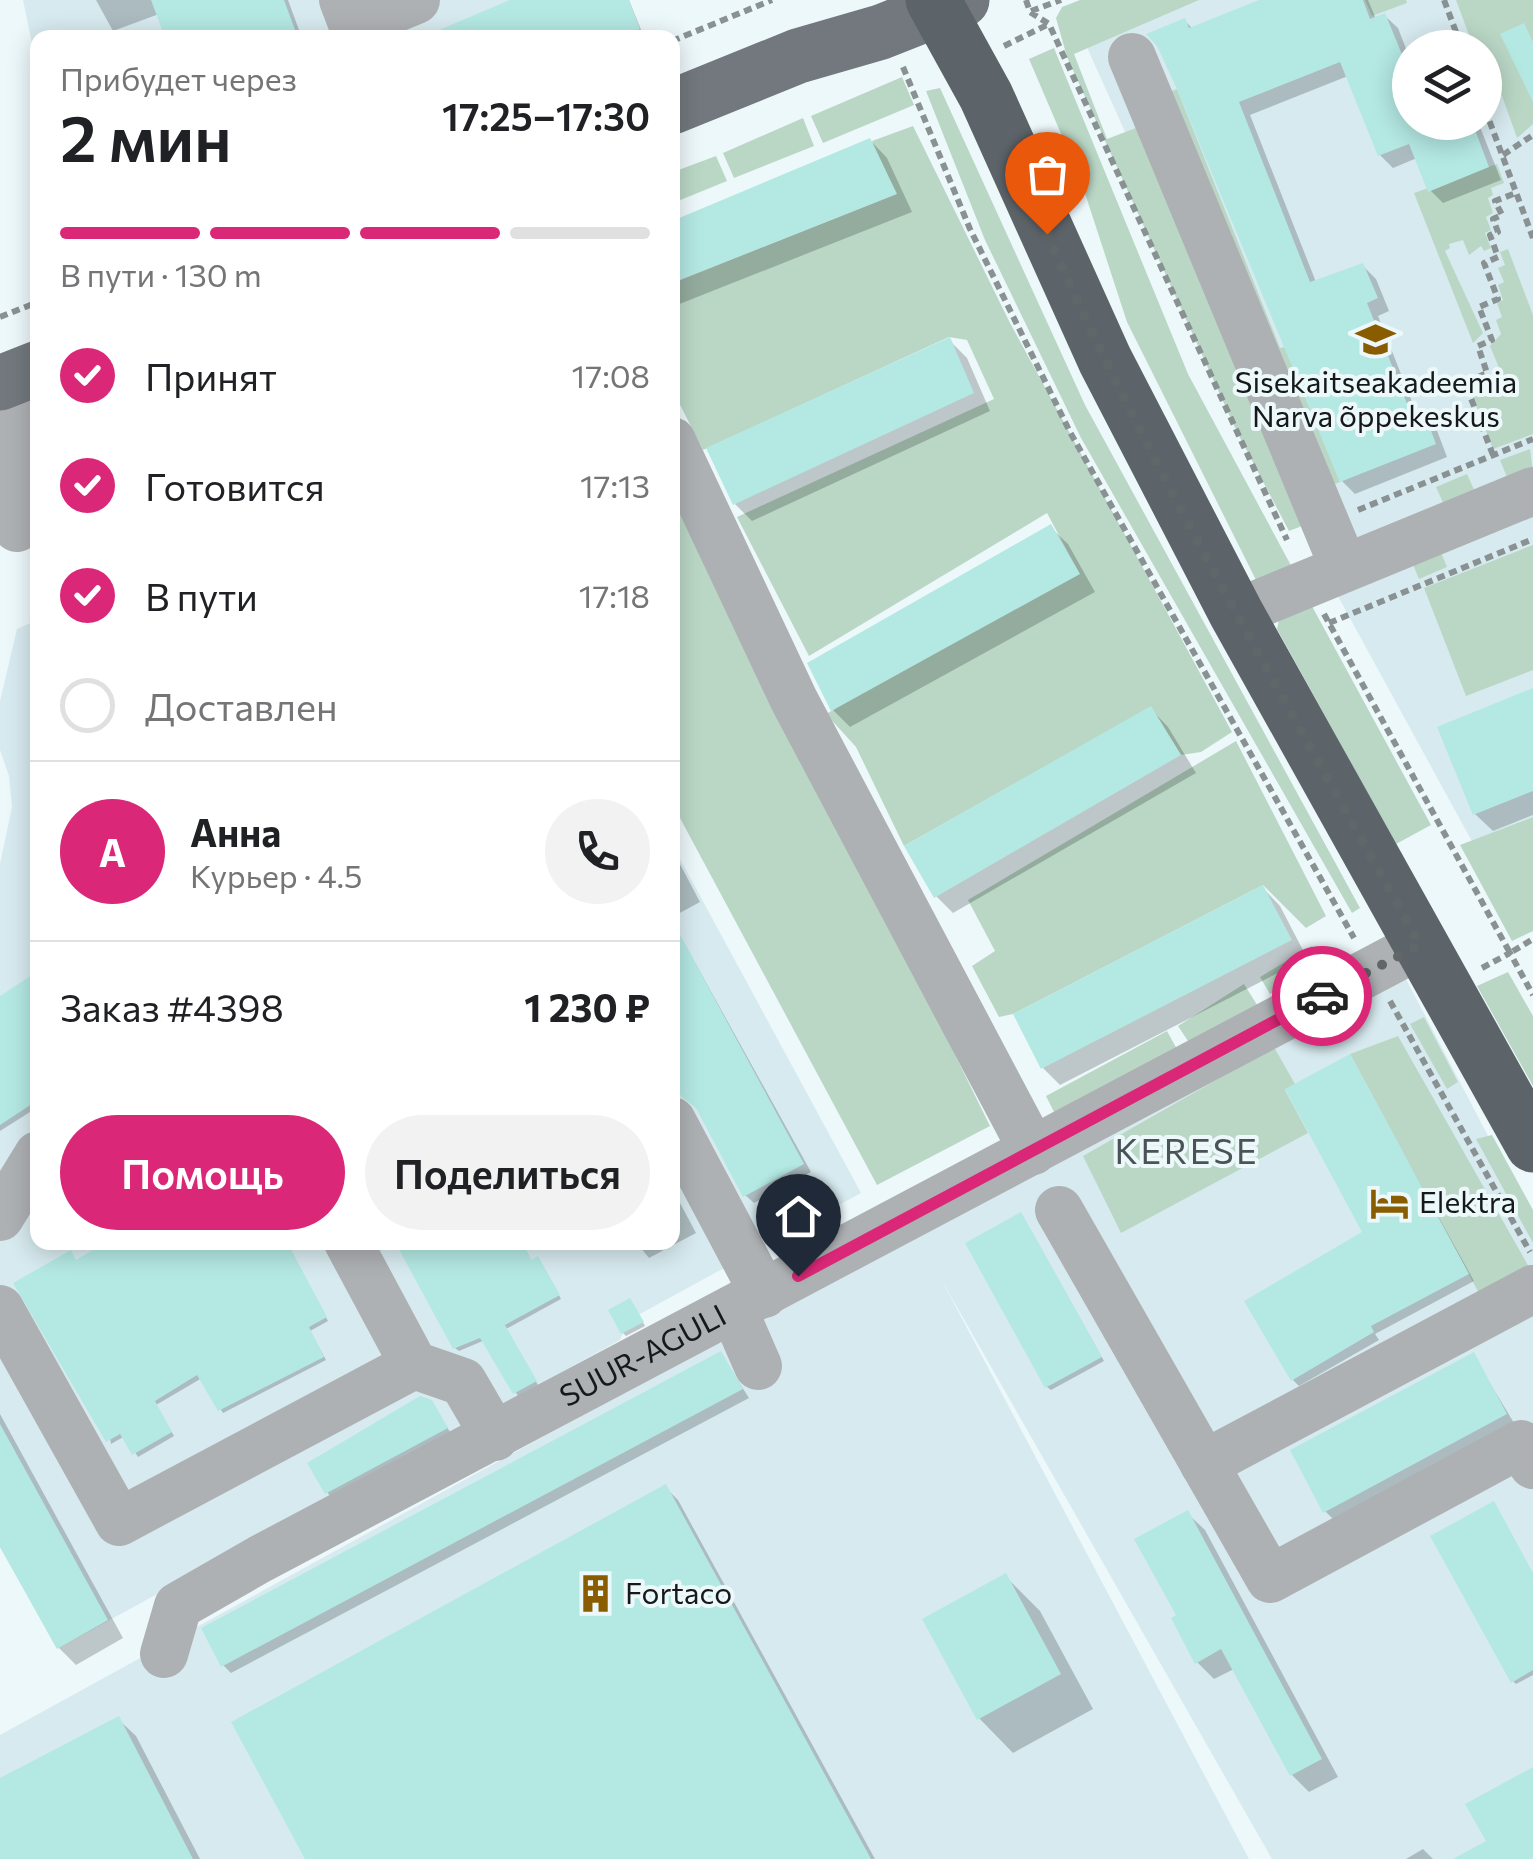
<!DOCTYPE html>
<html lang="ru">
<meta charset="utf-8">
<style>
:root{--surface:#fff;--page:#f2f2f2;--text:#202124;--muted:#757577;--line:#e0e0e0;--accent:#db2777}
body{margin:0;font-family:Commissioner,sans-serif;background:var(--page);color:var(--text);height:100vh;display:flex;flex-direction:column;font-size:38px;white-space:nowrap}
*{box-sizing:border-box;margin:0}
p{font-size:32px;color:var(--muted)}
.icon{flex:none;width:55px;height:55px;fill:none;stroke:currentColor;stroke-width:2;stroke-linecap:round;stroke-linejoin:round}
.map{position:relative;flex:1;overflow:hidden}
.panel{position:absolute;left:30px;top:30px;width:650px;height:1220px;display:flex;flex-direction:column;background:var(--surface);border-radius:20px;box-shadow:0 5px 25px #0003}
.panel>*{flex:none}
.tools{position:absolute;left:1392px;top:30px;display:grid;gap:20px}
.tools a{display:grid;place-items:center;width:110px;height:110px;border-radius:50%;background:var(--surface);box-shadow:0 5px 25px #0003;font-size:50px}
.pin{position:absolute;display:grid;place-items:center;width:85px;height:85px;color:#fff;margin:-102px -42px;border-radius:50% 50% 50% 0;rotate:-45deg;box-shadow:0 0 10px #0007}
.pin .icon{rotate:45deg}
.courier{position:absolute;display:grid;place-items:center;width:100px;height:100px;margin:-50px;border:8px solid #db2777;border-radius:50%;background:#fff;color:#222;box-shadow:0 2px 12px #0007}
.summary em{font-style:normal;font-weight:600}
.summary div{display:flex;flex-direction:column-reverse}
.summary{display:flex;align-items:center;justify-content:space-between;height:170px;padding:0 30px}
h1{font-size:65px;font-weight:600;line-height:75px}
.bar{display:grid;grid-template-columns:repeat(4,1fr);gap:15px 10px;align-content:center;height:120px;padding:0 30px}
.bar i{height:12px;border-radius:8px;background:var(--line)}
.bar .active{background:var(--accent)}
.bar p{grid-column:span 4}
.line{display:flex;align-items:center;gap:25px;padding:0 30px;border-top:2px solid var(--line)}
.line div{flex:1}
.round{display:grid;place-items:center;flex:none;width:105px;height:105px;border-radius:52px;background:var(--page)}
ol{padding:0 30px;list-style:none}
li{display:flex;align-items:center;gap:30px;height:110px}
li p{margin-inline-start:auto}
li .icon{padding:10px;border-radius:50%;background:var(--accent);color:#fff;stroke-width:4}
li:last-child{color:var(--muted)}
li i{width:55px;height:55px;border:5px solid var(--line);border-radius:50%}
.primary-button{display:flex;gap:20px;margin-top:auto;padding:20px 30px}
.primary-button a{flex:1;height:115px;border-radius:60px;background:var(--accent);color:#fff;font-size:40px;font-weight:600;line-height:115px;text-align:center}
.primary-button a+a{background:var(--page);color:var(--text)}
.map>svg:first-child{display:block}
.built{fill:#d7eaef;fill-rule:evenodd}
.green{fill:#bad7c6}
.shadow{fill:#0003}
.building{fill:#b4e8e3}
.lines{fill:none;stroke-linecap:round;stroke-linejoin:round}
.path{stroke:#899193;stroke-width:6;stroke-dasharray:8 5;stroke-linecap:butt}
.minor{stroke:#aeb1b4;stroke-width:48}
.major{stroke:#72787d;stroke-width:55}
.highway{stroke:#5d6469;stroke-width:55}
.done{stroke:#616769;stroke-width:10;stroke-dasharray:0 18}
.route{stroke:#db2777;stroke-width:12}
.labels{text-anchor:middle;stroke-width:8;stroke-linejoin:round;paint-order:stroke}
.poi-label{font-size:30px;fill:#15191a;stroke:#edf8fb;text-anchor:start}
.street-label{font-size:30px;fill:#15191a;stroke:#edf8fb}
.quarter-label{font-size:35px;letter-spacing:2.5px;fill:#4a5355;stroke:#edf8fb}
</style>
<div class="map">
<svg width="1533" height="1859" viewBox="0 0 1533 1859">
<rect width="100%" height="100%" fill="#edf8fb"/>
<path class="built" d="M23 0H629L640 29 620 38H38L37 68Z
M1139 0H1522L1533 26V913L1516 922 1316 556 1076 23ZM1410 48H1485V122H1410Z
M37 620 38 1242H672L673 846 861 1193 629 1320 620 1340 57 1649 0 1547V864L12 807 9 776 0 750V701L17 629Z
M1396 960 1533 1222V1859H1272L941 1279 1249 1859H0V1735L914 1233Z"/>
<path class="green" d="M1080 0H1199L1074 54 1107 139 1149 123 1315 521 1289 531 1237 432 1067 57 1056 18 1062 7Z
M1365 0H1406L1407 3 1372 16Z
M1456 0H1533V124L1517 138 1485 48 1479 40 1472 43Z
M1054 48 1188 374 1294 571 1256 580 1127 322 1080 178 1029 59Z
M902 77 914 105 823 143 811 116Z
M940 88 1085 405 1360 908 1352 913 1081 438 985 240 926 91Z
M1177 89 1280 348 1285 347 1340 482 1322 489 1164 94Z
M803 118 814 146 734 178 723 153Z
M913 126 1009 321 1232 732 1201 752 1181 755 1151 707 904 846 856 747 826 714 1079 573 1047 513 809 656 737 517 994 399 967 340 949 337 703 450 673 391V283L896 194 872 141Z
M716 156 727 181 673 203V172Z
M1497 164 1504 183 1491 188 1493 195 1488 198 1493 213 1486 217 1491 230 1485 233 1491 248 1484 251 1481 246 1469 255 1463 240 1449 244 1450 248 1445 251 1483 333 1473 343 1414 193Z
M1508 249 1533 315V434L1493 449 1470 389 1489 381 1495 384 1492 373 1500 370 1490 346 1501 334 1496 320 1502 317 1497 303 1503 300 1498 285 1504 282 1498 268 1505 265 1500 252Z
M1530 449 1533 472 1509 482 1500 460Z
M1467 474 1476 494 1445 507 1436 487Z
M672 479 990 1126 877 1185 673 805Z
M1437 543 1447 567 1419 579 1409 555Z
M1533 545V670L1466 696 1424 588Z
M1307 597 1431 825 1396 844 1277 629 1279 619Z
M1236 741 1326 916 1306 928 1263 885 1013 1014 999 1017 972 966 995 951 968 900Z
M1533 817V931L1512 941 1460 845Z
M1312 946 1321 963 1270 994 1260 977Z
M1508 972 1533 1016V1086L1477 986Z
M1244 984 1259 1008 1192 1047 1178 1026Z
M1424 1017 1458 1082 1447 1089 1410 1024Z
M1167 1031 1178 1051 1054 1112 1046 1096Z
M1398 1036 1529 1267 1480 1295 1350 1054Z
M1274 1047 1295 1084 1285 1090 1308 1133 1121 1233 1083 1156Z
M1492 1135 1533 1210V1243L1476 1139Z"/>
<path class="shadow" d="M96 0H288L302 38H168L159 14 113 31Z
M516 0H629L642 32 629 38H427Z
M1265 0H1368L1376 19 1385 16 1398 28 1410 59V122H1478L1501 180 1443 203 1430 190 1417 158 1393 168 1380 155 1348 76 1250 115 1316 282 1363 266 1376 279 1389 311 1378 316 1418 417 1423 415 1436 428 1447 457 1355 494 1342 481 1185 21 1193 29Z
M870 140 887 158 912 212 672 307V224Z
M949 340 967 358 990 411 752 521 735 504Z
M1050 527 1068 544 1095 592 850 727 833 710Z
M1533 691V815L1493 831 1475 814Z
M1151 709 1168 727 1196 773 953 913 936 896Z
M672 849 700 902 676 915 672 912Z
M1263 888 1280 906 1307 958 1060 1085 1043 1068Z
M672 921 811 1172 754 1203 745 1195Z
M38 974V1107L0 1131V999Z
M1350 1057 1474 1281 1375 1334 1379 1340 1299 1386 1293 1380 1365 1233Z
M672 1188 696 1233 649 1258 636 1242H672Z
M1024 1218 1104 1361 1051 1390 1047 1387Z
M286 1242 328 1321 310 1331 326 1360 223 1413 202 1378 156 1405 174 1436 138 1457 125 1436 111 1444 77 1262Z
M522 1242 532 1262H541L561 1299 506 1329 538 1385 518 1396 485 1340 459 1351 455 1348Z
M633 1304 645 1326 626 1336 623 1333Z
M721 1354 749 1398 231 1673 223 1665Z
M1473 1355 1514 1423 1334 1520 1325 1511Z
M435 1407 450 1432 330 1496 327 1492Z
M0 1414 123 1638 76 1665 59 1648 0 1542Z
M665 1487 678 1500 875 1859H309Z
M1187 1513 1205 1530 1338 1777 1309 1792 1292 1775 1234 1669 1214 1679 1197 1662 1179 1616Z
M1533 1574V1675L1516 1684 1513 1681Z
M1005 1576 1040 1611 1093 1709 1013 1753 979 1718Z
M118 1719 136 1736 200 1859H0V1781Z
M1423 1849 1433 1859H1406Z"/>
<path class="building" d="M151 0H284L298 38H165Z
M510 0H629L640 29 618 38H420Z
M1259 0H1363L1370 19 1385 13 1410 74V122H1472L1489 167 1428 192 1409 144 1378 156 1340 62 1239 102 1310 282 1363 263 1378 298 1367 303 1412 416 1424 412 1436 444 1340 482 1177 89 1157 46 1146 34 1185 18 1189 28Z
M1524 23 1533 42V102L1500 34Z
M870 138 897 194 672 283V221Z
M950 337 974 393 733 505 706 448Z
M1051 524 1080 574 831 711 807 663Z
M1533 688V791L1473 815 1437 727Z
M1151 706 1181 755 934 898 904 846Z
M1263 885 1292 940 1041 1069 1013 1014Z
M672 920 804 1164 743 1197 696 1108 681 1096 672 1081Z
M38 971V1100L0 1125V996Z
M1350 1054 1469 1274 1371 1326 1374 1332 1291 1381 1244 1301 1362 1232 1285 1089Z
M1021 1212 1102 1357 1045 1388 965 1243Z
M766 1213 780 1239 769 1245 755 1219Z
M106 1242H287L327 1317 309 1327 324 1357 218 1411 197 1375 155 1401 172 1432 132 1455 120 1434 106 1442 13 1283 71 1250 76 1260Z
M395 1242H522L531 1260 538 1256 560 1295 505 1325 537 1381 513 1394 480 1338 453 1349Z
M630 1298 644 1322 621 1334 608 1310Z
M721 1351 743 1389 221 1667 201 1628Z
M1474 1352 1507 1414 1323 1513 1290 1450Z
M420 1396 432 1400 448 1428 325 1494 307 1463Z
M0 1424 108 1620 57 1649 0 1547Z
M666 1484 871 1859H305L231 1722Z
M1494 1501 1533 1573V1670L1511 1683 1430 1536Z
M1188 1510 1322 1759 1290 1776 1221 1649 1195 1664 1171 1618 1176 1615 1134 1539Z
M1006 1573 1061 1674 977 1720 922 1619Z
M119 1716 193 1859H0V1778Z
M1533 1767V1859H1453L1486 1841 1465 1804Z"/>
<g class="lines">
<path class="path" d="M1026 0 1030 12 1049 24 1287 540
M1444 0 1462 48
M1031 11 1061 0
M672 41 772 0
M1004 46 1049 24
M903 67 970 229 1070 432 1354 938
M1485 109 1533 238
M1503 155 1533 135
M0 317 38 302
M1493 455 1465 383 1487 373 1478 346 1492 340 1479 307 1498 299 1484 263 1498 257 1490 235 1498 232 1493 219 1502 215 1495 201 1516 193
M1358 510 1533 439
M1324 614 1510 953 1533 939
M1329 623 1533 539
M1482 968 1510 953 1533 995
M1390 1001 1530 1252"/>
<g class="minor">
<path d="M343 0 353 26 416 0"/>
<path d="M1132 57 1344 568"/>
<path d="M672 441 794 700 1033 1151"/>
<path d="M17 528 8 429 38 411"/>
<path d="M1236 613 1533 491"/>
<path d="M672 1121 764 1294"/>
<path d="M1059 1210 1270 1579 1521 1444 1533 1465"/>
<path d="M0 1217 38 1155"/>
<path d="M348 1242 414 1365 463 1382 495 1437"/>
<path d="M0 1309 119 1522 414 1365"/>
<path d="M734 1311 758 1366"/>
<path d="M1204 1464 1533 1289"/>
<path id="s1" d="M164 1654 178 1606 260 1559 1420 945"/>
</g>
<path class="major" d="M672 107 798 56 881 32 962 0
M0 383 38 368"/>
<path class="highway" d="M933 0 986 96 1105 360 1236 613 1533 1145"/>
</g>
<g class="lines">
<path class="done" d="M1047 234C1155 479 1291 711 1420 945L1322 996"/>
<path class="route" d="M798 1276 1322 996"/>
</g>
<defs>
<symbol id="university-bare" viewBox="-9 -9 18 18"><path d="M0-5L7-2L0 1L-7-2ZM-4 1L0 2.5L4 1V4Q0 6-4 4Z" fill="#895c00" stroke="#edf8fb" stroke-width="2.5" paint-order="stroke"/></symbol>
<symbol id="hotel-bare" viewBox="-9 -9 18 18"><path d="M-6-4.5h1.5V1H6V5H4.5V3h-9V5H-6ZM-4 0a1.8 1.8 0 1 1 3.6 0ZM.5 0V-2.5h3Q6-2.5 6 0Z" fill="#895c00" stroke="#edf8fb" stroke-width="2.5" paint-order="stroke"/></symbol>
<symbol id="building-bare" viewBox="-9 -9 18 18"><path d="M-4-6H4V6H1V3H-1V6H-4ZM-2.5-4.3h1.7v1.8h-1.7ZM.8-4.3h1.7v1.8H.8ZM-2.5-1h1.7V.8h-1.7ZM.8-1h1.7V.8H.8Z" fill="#895c00" stroke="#edf8fb" stroke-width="2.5" paint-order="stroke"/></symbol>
</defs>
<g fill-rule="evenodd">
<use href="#university-bare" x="1348" y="312" width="55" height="55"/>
<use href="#hotel-bare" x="1362" y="1176" width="55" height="55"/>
<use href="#building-bare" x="568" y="1566" width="55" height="55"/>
</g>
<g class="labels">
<g class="poi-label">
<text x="1376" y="393" text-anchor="middle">Sisekaitseakadeemia<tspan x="1376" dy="34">Narva õppekeskus</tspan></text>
<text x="1419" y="1213">Elektra</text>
<text x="625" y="1604">Fortaco</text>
</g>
<g class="street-label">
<text dy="10" stroke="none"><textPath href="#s1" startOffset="578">SUUR-AGULI</textPath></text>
</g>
<g class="quarter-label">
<text x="1187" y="1164">KERESE</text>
</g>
</g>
</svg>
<div class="tools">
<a><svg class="icon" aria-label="layers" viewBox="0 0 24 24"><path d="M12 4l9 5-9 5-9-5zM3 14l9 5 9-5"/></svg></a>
</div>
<div class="pin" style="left:1047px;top:234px;background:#ea580c"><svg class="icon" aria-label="bag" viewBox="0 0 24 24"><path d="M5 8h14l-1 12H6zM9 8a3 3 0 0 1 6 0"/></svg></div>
<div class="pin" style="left:798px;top:1276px;background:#1f2937"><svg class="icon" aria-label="home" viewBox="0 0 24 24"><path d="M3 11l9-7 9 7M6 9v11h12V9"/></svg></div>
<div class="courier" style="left:1322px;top:996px"><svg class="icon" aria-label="car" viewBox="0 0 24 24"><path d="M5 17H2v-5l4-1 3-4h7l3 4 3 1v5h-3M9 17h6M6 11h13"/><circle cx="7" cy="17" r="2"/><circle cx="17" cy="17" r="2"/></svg></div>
<section class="panel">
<div class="summary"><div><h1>2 мин</h1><p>Прибудет через</p></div><em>17:25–17:30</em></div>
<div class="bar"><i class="active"></i><i class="active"></i><i class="active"></i><i></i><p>В пути · 130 m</p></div>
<ol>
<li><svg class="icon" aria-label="check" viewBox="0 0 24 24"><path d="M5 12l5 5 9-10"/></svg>Принят<p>17:08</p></li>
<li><svg class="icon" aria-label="check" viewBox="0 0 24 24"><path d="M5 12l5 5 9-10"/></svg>Готовится<p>17:13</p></li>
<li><svg class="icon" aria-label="check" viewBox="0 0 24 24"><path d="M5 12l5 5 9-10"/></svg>В пути<p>17:18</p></li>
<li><i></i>Доставлен</li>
</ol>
<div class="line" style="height:180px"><b class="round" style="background:var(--accent);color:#fff">А</b><div><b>Анна</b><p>Курьер · 4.5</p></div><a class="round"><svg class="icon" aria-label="phone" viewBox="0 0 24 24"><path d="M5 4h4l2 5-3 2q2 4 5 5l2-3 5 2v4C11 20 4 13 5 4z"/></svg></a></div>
<div class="line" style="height:130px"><div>Заказ #4398</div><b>1 230 ₽</b></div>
<div class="primary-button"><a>Помощь</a><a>Поделиться</a></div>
</section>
</div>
